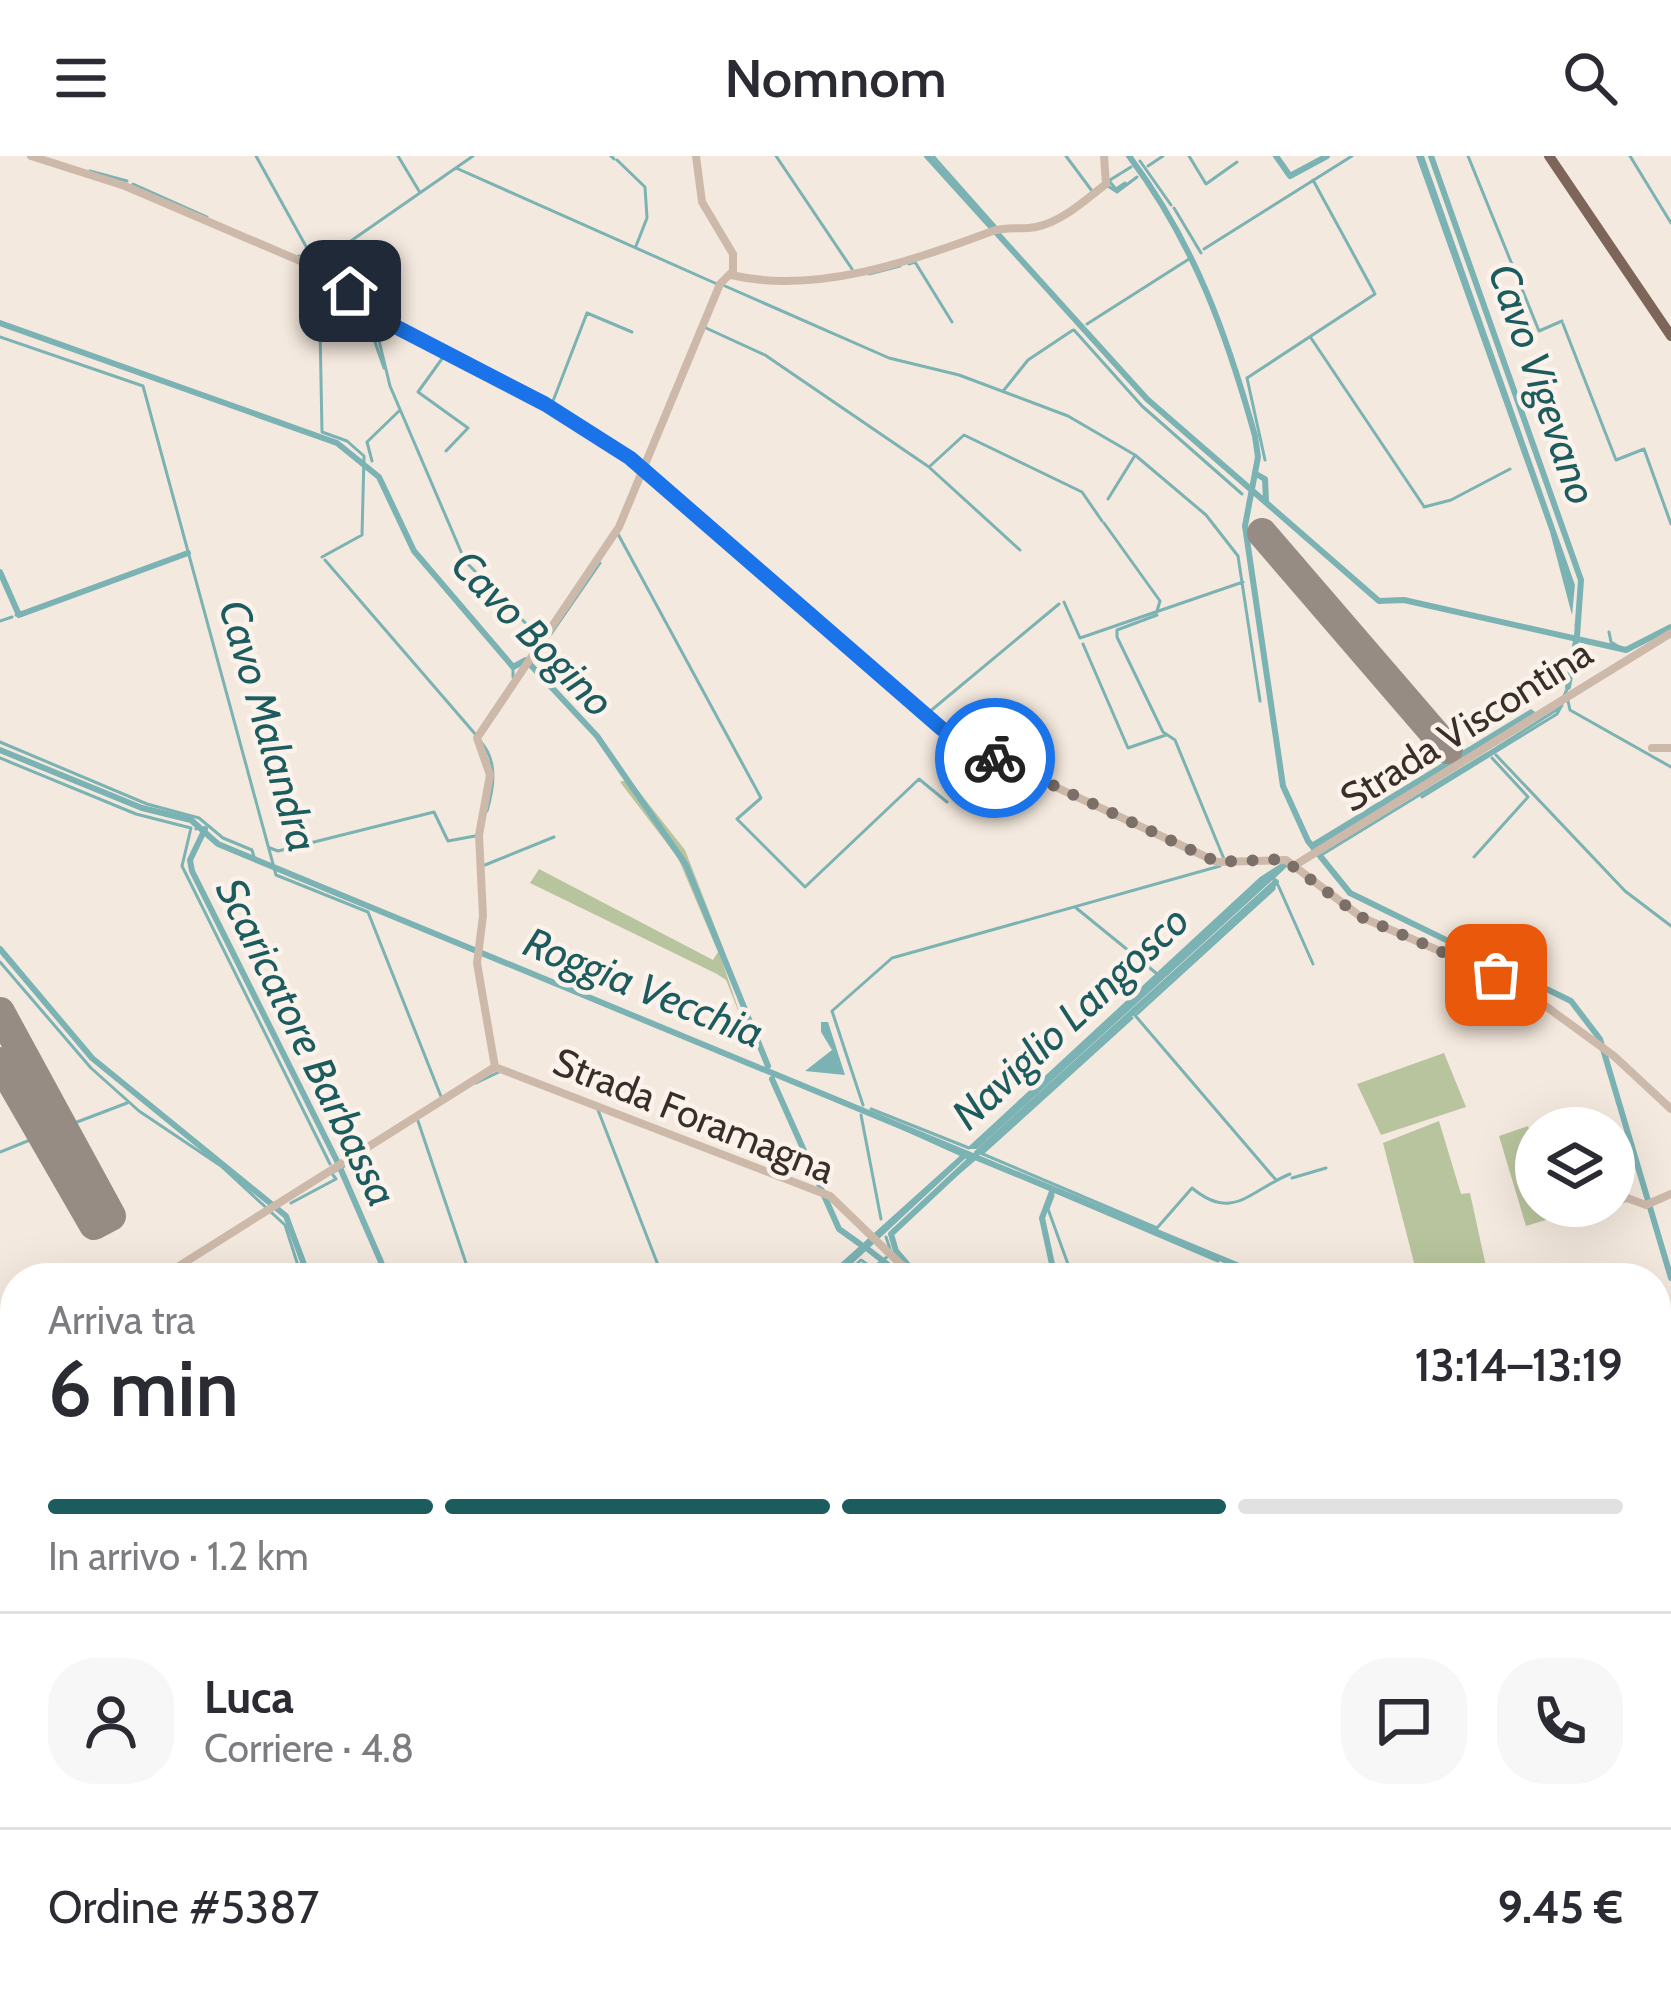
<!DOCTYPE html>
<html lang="it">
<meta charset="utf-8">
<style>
:root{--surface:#fff;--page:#f7f7f7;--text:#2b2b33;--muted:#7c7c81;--line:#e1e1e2;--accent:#1c5b5e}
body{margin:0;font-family:Cabin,sans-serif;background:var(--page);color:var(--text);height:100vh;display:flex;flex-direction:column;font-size:45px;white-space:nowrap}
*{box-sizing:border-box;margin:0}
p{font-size:39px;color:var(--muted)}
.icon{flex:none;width:66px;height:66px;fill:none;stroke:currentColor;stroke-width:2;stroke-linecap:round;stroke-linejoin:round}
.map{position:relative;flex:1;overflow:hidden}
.details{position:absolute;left:0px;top:1107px;width:1671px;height:744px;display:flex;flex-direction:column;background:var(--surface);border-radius:48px 48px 0 0;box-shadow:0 12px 48px #0002}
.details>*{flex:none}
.fabs{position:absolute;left:1515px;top:951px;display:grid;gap:24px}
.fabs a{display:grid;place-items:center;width:120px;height:120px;border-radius:50%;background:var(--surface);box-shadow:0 12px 48px #0002;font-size:60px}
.pin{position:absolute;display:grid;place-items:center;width:102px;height:102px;color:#fff;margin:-51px;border-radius:24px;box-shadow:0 6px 18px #0006}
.courier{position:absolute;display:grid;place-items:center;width:120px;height:120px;margin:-60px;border:9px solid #1a73e8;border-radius:50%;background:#fff;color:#222;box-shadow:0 3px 15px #0007}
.head em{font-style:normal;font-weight:600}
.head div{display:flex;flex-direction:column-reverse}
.head{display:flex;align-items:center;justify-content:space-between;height:204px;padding:0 48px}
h1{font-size:78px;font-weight:600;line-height:90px}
.bar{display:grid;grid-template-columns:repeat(4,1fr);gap:18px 12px;align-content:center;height:144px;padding:0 48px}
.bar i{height:15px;border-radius:9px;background:var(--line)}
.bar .on{background:var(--accent)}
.bar p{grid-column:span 4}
.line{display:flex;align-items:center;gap:30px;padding:0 48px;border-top:3px solid var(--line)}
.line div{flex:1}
.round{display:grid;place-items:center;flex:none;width:126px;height:126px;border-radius:48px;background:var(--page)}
header{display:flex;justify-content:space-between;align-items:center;height:156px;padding:0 48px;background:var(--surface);font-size:54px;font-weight:600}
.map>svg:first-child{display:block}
.green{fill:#b8c49d}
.water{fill:#7bb2b3}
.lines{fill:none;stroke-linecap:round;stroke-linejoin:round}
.stream{stroke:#7bb2b3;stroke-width:3}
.canal{stroke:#7bb2b3;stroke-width:6}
.river{stroke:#7bb2b3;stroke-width:8}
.runway{stroke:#978c84;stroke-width:30}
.minor{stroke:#cdb9a9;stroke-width:8}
.major{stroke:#7d6559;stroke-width:10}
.done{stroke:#7b6f68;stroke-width:12;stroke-dasharray:0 21.6}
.route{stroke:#1a73e8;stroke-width:15}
.labels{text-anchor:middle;stroke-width:9;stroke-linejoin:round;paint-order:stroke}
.street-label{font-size:39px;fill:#3a2e29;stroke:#fbf3eb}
.water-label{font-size:42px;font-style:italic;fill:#1c5b5e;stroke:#fbf3eb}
</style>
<header><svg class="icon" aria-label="menu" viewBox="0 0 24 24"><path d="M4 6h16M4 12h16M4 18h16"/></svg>Nomnom<svg class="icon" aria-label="search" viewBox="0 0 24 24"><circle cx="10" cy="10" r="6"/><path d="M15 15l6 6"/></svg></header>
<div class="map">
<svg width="1671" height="1851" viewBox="0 0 1671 1851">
<rect width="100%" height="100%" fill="#f4e9de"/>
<path class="green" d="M629 623 685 694 724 794 719 796 742 864 726 824 717 818 530 727 539 713 713 804 718 796 678 702 620 626Z
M1444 897 1466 951 1381 979 1357 928Z
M1439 965 1461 1038 1470 1037 1485 1106 1497 1122H1418L1383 987Z
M1528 970 1536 993V1050H1575L1576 1055 1526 1070 1499 980Z"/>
<path class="water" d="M1416 0H1424L1575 429 1572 459 1550 376Z
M1531 553 1538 558 1315 693 1311 687Z
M1285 705 1289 709 977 993H966L1260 721Z
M821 866H828L845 919 805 915 832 894 821 876Z
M963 997 968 1000 837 1122H824Z"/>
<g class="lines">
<path class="stream" d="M256 0 313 103
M398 0 419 35
M611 0 614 3
M776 0 852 113
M933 0 995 70
M1066 0 1092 35
M1189 0 1206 28 1237 6
M1468 0 1539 175 1562 165
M1630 0 1671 67
M617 4 645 31 647 62 636 90
M1140 5 1171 49
M1148 10 1163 0
M456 12 717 128
M90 15 127 25
M1110 24 1131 11
M1313 24 1374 136
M1110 26 1116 33 1125 27
M133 28 207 61
M1108 30 1117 36 1137 21
M1174 52 1201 97
M1204 93 1352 0
M299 100 319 107 368 149
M322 105 473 0
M909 108 915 106 952 166
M869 118 900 110
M319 120 322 276 347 285 364 300 362 379 322 401
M725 130 889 202 959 219 1068 260 1135 299 1206 359 1238 400 1260 545
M361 152 374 164 390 230 465 405 541 483
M366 160 384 212
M1087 168 1189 103
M1563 168 1616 304 1644 293 1671 368
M706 172 765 199 929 311 964 279 1082 336 1102 365
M1074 174 1142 250 1242 338
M0 181 143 230 276 719 368 756 442 943
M1311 182 1423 349
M444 200 418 236 468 272 446 295
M1004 234 1028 204 1073 174
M529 236 593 274
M553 245 587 157 632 176
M1265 304 1247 222 1375 138
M372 305 367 286 399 255
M648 312 833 472
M930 312 1020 394
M1108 343 1134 301
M1424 351 1451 344 1510 313
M1104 367 1160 445 1157 455
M618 378 761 642 737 663 805 731 919 623 947 646
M325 404 476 579
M1064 446 1080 482 1243 426
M16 459H17
M1157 459 1117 474V481L1163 576 1175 584 1224 703
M0 465 12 461
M1576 469H1578
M1609 476 1611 486 1621 492
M551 478 600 407
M1083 488 1128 592 1166 579
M513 511V521
M1567 541 1570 554 1671 611
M928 557 1059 448
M480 585C498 604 494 631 487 655
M0 586 147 648 199 662 223 682 252 694 254 701
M1490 596 1558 553 1568 531
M1496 599 1625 735 1671 770
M0 602 136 658 191 672 182 710 330 1008
M1422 641 1557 558 1562 549
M196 673 199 669
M448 685 475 680
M270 692 278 695 434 656 447 683
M1323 698 1488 597
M1474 701 1528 641 1492 602
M485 709 554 681
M1278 729 1313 808
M1075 751 1156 817
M0 806 91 912 139 955 221 1010 285 1069 302 1122
M1133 857 1276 1024
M1137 858 1274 733V721L1282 713
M476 927 499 916
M863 949 832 855 892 802 1220 710
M871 953 969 992
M598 954 663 1122
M864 955 970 1003
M861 959 881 1063
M418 965 471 1122
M64 971 127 947
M0 996 40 980
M978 996 1157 1072 1192 1032C1233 1066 1249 1035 1290 1018
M984 996 1132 862
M332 1017 353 1005
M1292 1022 1326 1012
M1028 1024 1218 1105
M1053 1040 1048 1053 1073 1122
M291 1047 336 1023 333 1019
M923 1047 977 1001
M886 1081 890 1093
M841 1122 861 1104 873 1112 887 1101
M0 1214 15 1216 13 1235
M3 1304 15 1308
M0 1588 4 1601
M1656 1706 1671 1727
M1656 1793 1671 1830
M350 1836 357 1851
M438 1836 444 1851
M550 1836 555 1851
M798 1836 803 1851
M948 1836 953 1851
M1273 1836 1279 1851
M1398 1836 1401 1851
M1551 1836 1554 1851
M1599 1836 1606 1851
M97 1848 99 1851
M0 1850 1 1851
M75 1851 107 1844
M959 1851 998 1836"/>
<path class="canal" d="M927 0 1147 243 1379 445 1404 444 1626 494 1671 471
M1129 0C1194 87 1226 176 1255 280L1258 301 1245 370 1283 630 1308 685 1350 737 1571 845 1600 883 1671 1122
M1276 0 1290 20 1327 0
M1431 0 1581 424 1577 480
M0 167 337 287 379 321 414 395 513 511 526 504 597 580 686 709 768 910
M1256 318 1265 323 1266 345
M0 416 19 459 188 397
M1568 531 1576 485
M0 594 142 652 191 664 218 688 1268 1122
M205 673 190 704 192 715 338 1007 388 1122
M0 793 92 902 286 1060 309 1122
M772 923 839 1073 860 1088
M977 997 1276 726
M1053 1033 1042 1062 1055 1122
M869 1094 905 1122
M919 1122 896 1095 891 1078 971 1003
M1656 1282 1671 1288
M357 1836 364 1851
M542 1836 548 1851
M1169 1836 1175 1851
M89 1851 126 1836"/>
<path class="river" d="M0 1608 15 1641
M182 1836 195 1851"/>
<path class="runway" d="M1262 377 1448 593
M0 856 111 1060 94 1069 0 906"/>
<path class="minor" d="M31 0 125 30 319 113 377 161 545 248 630 302 961 587 1217 706 1286 704 1361 761 1514 827 1614 900 1671 953
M731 119C815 139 913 105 990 76 1005 70 1021 74 1036 71 1062 66 1085 44 1106 28L1104 0
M1652 592H1671
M1292 711 1671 477
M1478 843 1511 826
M495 911 830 1040 915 1122
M1614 1046 1627 1042 1646 1049 1671 1038
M1592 1053 1600 1050
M160 1122 495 911 477 807 483 760 479 679 490 619 477 582 619 371 720 128 733 115V98L702 46 696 0
M1656 1208 1671 1207
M7 1299 15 1236
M1656 1378 1671 1372
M1656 1691 1671 1685
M732 1836 736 1851
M1109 1836 1115 1851
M1523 1836 1524 1851
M1570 1836 1576 1851
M1630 1836 1635 1851
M1489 1837 1519 1851
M638 1851 667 1836
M1213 1851 1236 1836"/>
<path class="major" d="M1549 0 1671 180
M1656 1295 1671 1300
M0 1298 15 1301"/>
</g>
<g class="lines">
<path class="done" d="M995 602 1217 706 1283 703 1361 761 1496 819"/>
<path class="route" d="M350 135 377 161 545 248 630 302 942 573 995 602"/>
</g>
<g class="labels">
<g class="street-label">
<text transform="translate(1466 569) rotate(-32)" y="14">Strada Viscontina</text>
<text transform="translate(694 959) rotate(22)" y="14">Strada Foramagna</text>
</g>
<g class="water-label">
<text transform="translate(1543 228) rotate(71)" y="15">Cavo Vigevano</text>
<text transform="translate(533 477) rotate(46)" y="15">Cavo Bogino</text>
<text transform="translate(269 570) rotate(74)" y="15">Cavo Malandra</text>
<text transform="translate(644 831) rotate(22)" y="15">Roggia Vecchia</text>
<text transform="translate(1070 861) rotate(-43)" y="15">Naviglio Langosco</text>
<text transform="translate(307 886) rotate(64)" y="15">Scaricatore Barbassa</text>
</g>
</g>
</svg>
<div class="fabs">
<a><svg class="icon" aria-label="layers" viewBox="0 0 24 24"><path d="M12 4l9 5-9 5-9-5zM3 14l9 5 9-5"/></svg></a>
</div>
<div class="pin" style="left:1496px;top:819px;background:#ea580c"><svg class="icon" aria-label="bag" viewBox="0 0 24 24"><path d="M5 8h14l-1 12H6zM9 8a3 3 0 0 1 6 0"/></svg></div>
<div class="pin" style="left:350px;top:135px;background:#1f2937"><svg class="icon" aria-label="home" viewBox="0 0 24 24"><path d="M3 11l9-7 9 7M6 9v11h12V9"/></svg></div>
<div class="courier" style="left:995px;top:602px"><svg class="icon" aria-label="bike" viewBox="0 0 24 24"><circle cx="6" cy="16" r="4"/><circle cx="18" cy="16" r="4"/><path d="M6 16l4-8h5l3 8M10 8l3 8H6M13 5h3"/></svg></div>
<section class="details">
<div class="head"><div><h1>6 min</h1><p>Arriva tra</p></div><em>13:14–13:19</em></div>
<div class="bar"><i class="on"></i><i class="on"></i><i class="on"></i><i></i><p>In arrivo · 1.2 km</p></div>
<div class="line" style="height:216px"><a class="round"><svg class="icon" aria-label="person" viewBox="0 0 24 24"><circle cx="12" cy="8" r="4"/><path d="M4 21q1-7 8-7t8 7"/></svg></a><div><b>Luca</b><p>Corriere · 4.8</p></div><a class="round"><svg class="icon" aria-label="chat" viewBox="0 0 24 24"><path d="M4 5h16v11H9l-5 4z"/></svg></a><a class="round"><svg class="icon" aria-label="phone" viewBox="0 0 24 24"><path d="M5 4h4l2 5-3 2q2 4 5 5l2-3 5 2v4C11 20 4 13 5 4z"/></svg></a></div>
<div class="line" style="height:156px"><div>Ordine #5387</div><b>9.45 €</b></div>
</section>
</div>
